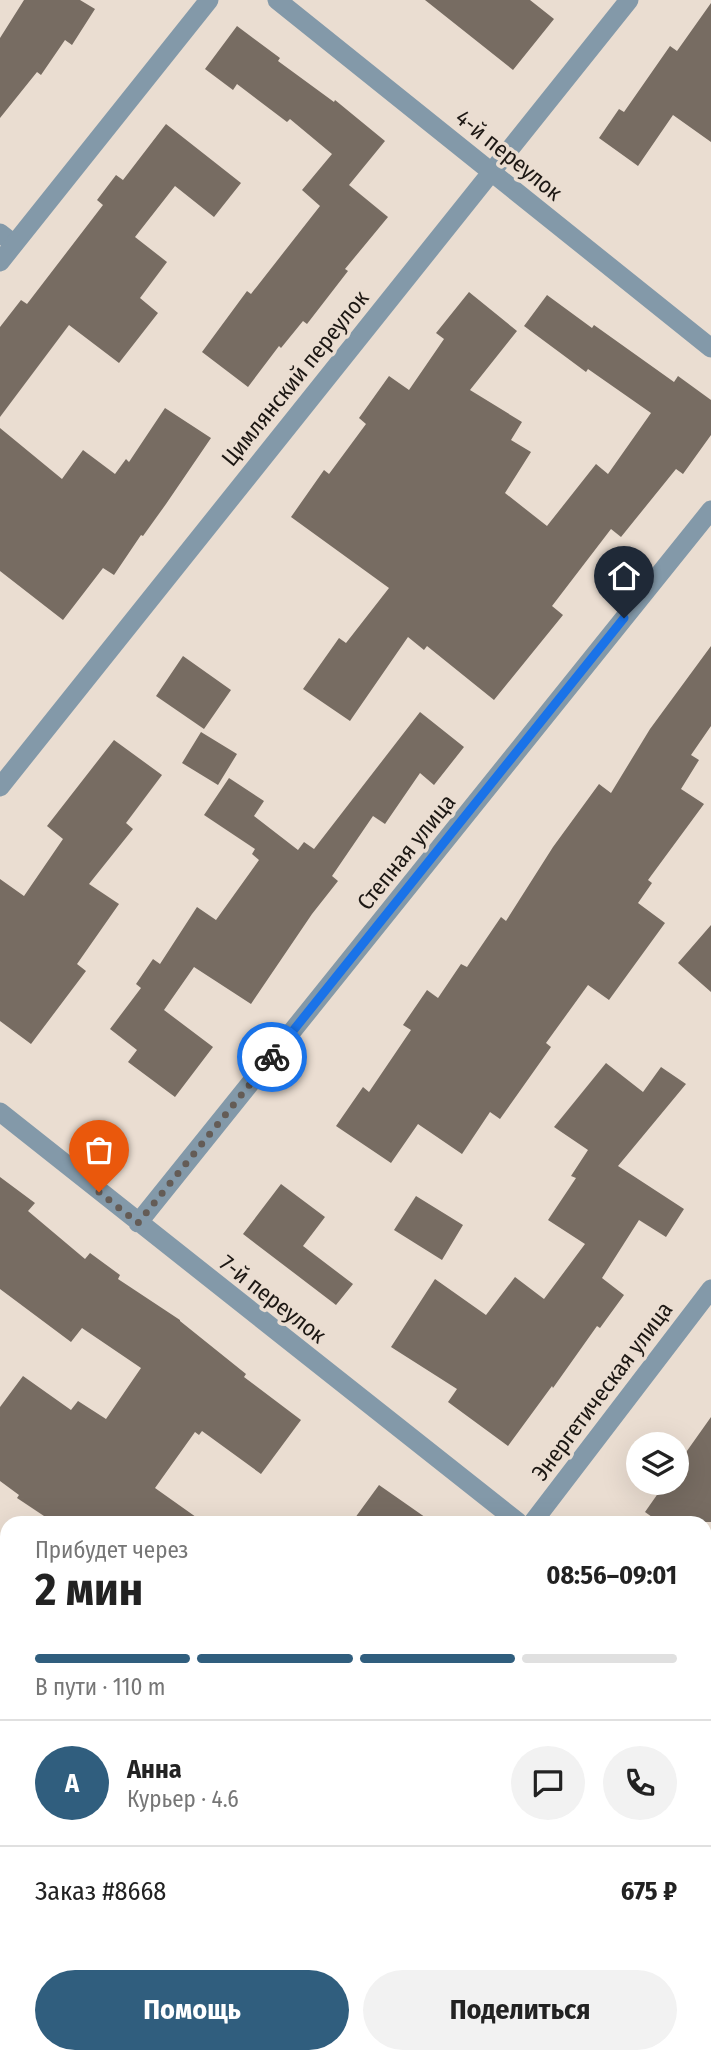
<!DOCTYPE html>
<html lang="ru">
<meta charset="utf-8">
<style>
:root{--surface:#fff;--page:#f2f2f2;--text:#222;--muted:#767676;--line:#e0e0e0;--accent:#305e7e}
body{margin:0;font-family:"Fira Sans Condensed",sans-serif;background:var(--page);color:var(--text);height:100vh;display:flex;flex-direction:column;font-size:26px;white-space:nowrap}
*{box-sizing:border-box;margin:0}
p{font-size:23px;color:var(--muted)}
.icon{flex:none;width:38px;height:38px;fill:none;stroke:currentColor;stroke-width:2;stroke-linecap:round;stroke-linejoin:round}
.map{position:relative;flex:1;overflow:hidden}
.details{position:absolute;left:0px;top:1516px;width:712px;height:548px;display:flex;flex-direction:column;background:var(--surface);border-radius:21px 21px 0 0;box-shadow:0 7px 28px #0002}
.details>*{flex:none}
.buttons{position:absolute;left:626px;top:1432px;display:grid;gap:14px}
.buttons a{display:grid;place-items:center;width:63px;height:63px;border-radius:50%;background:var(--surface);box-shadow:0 7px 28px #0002;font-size:35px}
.pin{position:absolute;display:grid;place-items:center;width:60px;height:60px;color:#fff;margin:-72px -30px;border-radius:50% 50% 50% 0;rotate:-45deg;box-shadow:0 0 7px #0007}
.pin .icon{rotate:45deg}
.courier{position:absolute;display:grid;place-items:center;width:70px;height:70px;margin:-35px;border:5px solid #1a73e8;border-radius:50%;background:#fff;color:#222;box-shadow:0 2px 9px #0007}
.summary em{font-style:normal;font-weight:700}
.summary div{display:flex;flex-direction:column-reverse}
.summary{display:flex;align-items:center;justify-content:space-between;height:119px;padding:0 35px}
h1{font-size:46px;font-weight:700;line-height:52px}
.bar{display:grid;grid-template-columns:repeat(4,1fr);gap:10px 7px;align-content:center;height:84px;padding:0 35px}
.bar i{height:9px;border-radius:5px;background:var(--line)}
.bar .current{background:var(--accent)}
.bar p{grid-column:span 4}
.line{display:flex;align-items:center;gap:18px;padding:0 35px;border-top:2px solid var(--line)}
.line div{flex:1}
.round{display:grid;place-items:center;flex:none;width:74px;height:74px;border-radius:37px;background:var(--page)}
.cta{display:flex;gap:14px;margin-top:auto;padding:14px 35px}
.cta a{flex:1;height:80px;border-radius:42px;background:var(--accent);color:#fff;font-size:28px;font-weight:700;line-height:80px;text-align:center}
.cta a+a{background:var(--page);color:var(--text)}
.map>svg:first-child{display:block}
.building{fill:#776c62}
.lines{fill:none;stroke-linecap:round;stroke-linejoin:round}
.minor{stroke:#8399a9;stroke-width:19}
.tertiary{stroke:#8399a9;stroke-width:19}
.done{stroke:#645c56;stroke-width:7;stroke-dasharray:0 12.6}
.route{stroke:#1a73e8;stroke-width:9}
.labels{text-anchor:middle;stroke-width:7;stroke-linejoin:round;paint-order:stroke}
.street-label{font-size:23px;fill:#1c1713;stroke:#eaddd1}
</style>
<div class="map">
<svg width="711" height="2063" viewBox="0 0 711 2063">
<rect width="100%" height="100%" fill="#eaddd1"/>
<path class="building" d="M24 0H80L95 9 72 45 65 40 41 75 37 72 0 118V38Z
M425 0H530L554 19 513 70Z
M711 3V142L673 115 638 166 599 138 619 109 624 112 670 46 677 51Z
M237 26 280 58 278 61 334 102 335 100 385 141 349 185 388 217 345 269 348 271 307 324 303 321 281 348 279 346 248 387 202 352 247 291 251 294 320 206 302 190 332 154 290 119 287 122 237 84 233 90 205 69Z
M166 124 241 183 214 217 175 186 135 237 167 262 140 298 158 313 119 363 69 325 0 417V327L21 300 27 304 103 205 97 200 116 175 123 180Z
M469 292 517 331 470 390 522 422 511 440 531 452 505 493 547 526 596 464 608 474 651 413 588 369 586 372 524 326 547 295 592 328 594 325 674 382 678 376 711 400V435L683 474 676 469 621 537 611 529 552 606 563 615 494 700 427 646 424 650 408 637 350 721 303 689 339 638 346 643 389 588 291 517 324 470 329 474 366 424 359 418 389 376 409 390 444 339 436 333Z
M165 408 211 438 166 504 143 536 141 535 114 575 103 568 63 620 0 571V428L62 479 83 450 115 474 126 459 129 462Z
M711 646V726L691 755 699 760 681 789 704 804 648 880 652 883 638 903 665 923 609 1000 588 985 546 1043 551 1047 500 1119 490 1112 462 1154 418 1124 391 1163 336 1126 363 1087 369 1092 411 1030 403 1025 427 990 438 998 461 964 467 967 501 917 506 921 553 847 599 784 611 793 650 729Z
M183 656 231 690 204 729 156 696Z
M420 712 464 747 434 785 420 773 385 824 373 816 332 876 338 881 312 914 251 1004 194 967 164 1010 213 1047 175 1097 128 1062 137 1050 110 1029 141 988 136 984 153 959 160 964 197 907 216 920 259 860 252 854 255 849 204 815 229 778 264 801 254 816 298 850 304 842 314 849Z
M201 732 237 754 218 785 182 763Z
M114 740 162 775 126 823 133 829 89 884 119 904 77 964 86 971 31 1044 0 1021V879L24 896 63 839 47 826Z
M711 925V992L678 963Z
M606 1063 643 1092 661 1067 686 1084 618 1166 684 1209 666 1237 639 1220 602 1278 624 1295 600 1328 597 1326 553 1388 552 1386 508 1446 448 1402 457 1389 391 1347 435 1279 486 1315 515 1277 544 1299 585 1244 548 1220 576 1178 571 1176 588 1150 554 1127Z
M0 1177 35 1203 28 1211 85 1259 90 1253 120 1275 118 1279 180 1320V1321L246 1374 244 1377 301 1420 261 1474 202 1431 199 1435 195 1432 155 1488 203 1522H53L17 1498 19 1495 0 1481V1407L23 1376 71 1410 78 1401 106 1419 141 1368 82 1328 71 1342 0 1289Z
M281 1184 325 1217 303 1246 353 1284 336 1305 243 1234Z
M416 1196 463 1225 442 1260 394 1230Z
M711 1417V1522H659L645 1512 666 1482H677V1465Z
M379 1485 432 1522H352Z"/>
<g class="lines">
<path class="minor" d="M277 0 711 348
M0 233 14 244
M0 787 629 0
M0 1112 518 1522
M138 1223 711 510
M533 1522 711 1289
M0 1579 7 1584
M705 1686 711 1692
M0 2022 7 2028
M42 2056 50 2063
M571 2056 578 2063
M94 2063 99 2056"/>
<path class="tertiary" d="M0 262 209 0"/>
</g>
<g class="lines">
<path class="done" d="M99 1192 138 1223 272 1057"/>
<path class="route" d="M272 1057 624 618"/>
</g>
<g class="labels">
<g class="street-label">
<text transform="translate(509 155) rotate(39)" y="8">4-й переулок</text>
<text transform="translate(295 378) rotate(-51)" y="8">Цимлянский переулок</text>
<text transform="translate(406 852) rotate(-51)" y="8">Степная улица</text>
<text transform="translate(273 1299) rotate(38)" y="8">7-й переулок</text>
<text transform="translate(602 1391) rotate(-53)" y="8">Энергетическая улица</text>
</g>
</g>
</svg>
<div class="buttons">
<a><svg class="icon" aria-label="layers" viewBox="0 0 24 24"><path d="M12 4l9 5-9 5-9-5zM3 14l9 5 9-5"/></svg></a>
</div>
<div class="pin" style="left:99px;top:1192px;background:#ea580c"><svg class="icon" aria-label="bag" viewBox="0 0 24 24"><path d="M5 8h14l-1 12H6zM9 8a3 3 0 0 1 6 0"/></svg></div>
<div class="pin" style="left:624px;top:618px;background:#1f2937"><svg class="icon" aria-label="home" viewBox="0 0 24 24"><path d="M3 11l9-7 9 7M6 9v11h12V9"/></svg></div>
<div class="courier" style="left:272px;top:1057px"><svg class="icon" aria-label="bike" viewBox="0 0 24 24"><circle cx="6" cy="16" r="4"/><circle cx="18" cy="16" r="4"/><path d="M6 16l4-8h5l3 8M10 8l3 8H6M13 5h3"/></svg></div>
<section class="details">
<div class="summary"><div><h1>2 мин</h1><p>Прибудет через</p></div><em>08:56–09:01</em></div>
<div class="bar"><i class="current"></i><i class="current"></i><i class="current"></i><i></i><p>В пути · 110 m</p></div>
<div class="line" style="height:126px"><b class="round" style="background:var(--accent);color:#fff">А</b><div><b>Анна</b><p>Курьер · 4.6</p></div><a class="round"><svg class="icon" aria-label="chat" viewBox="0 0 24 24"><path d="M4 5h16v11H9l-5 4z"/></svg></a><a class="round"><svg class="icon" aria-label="phone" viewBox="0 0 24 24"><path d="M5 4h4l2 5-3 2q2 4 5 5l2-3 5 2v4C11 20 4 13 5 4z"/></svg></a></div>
<div class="line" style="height:91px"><div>Заказ #8668</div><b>675 ₽</b></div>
<div class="cta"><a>Помощь</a><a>Поделиться</a></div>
</section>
</div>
